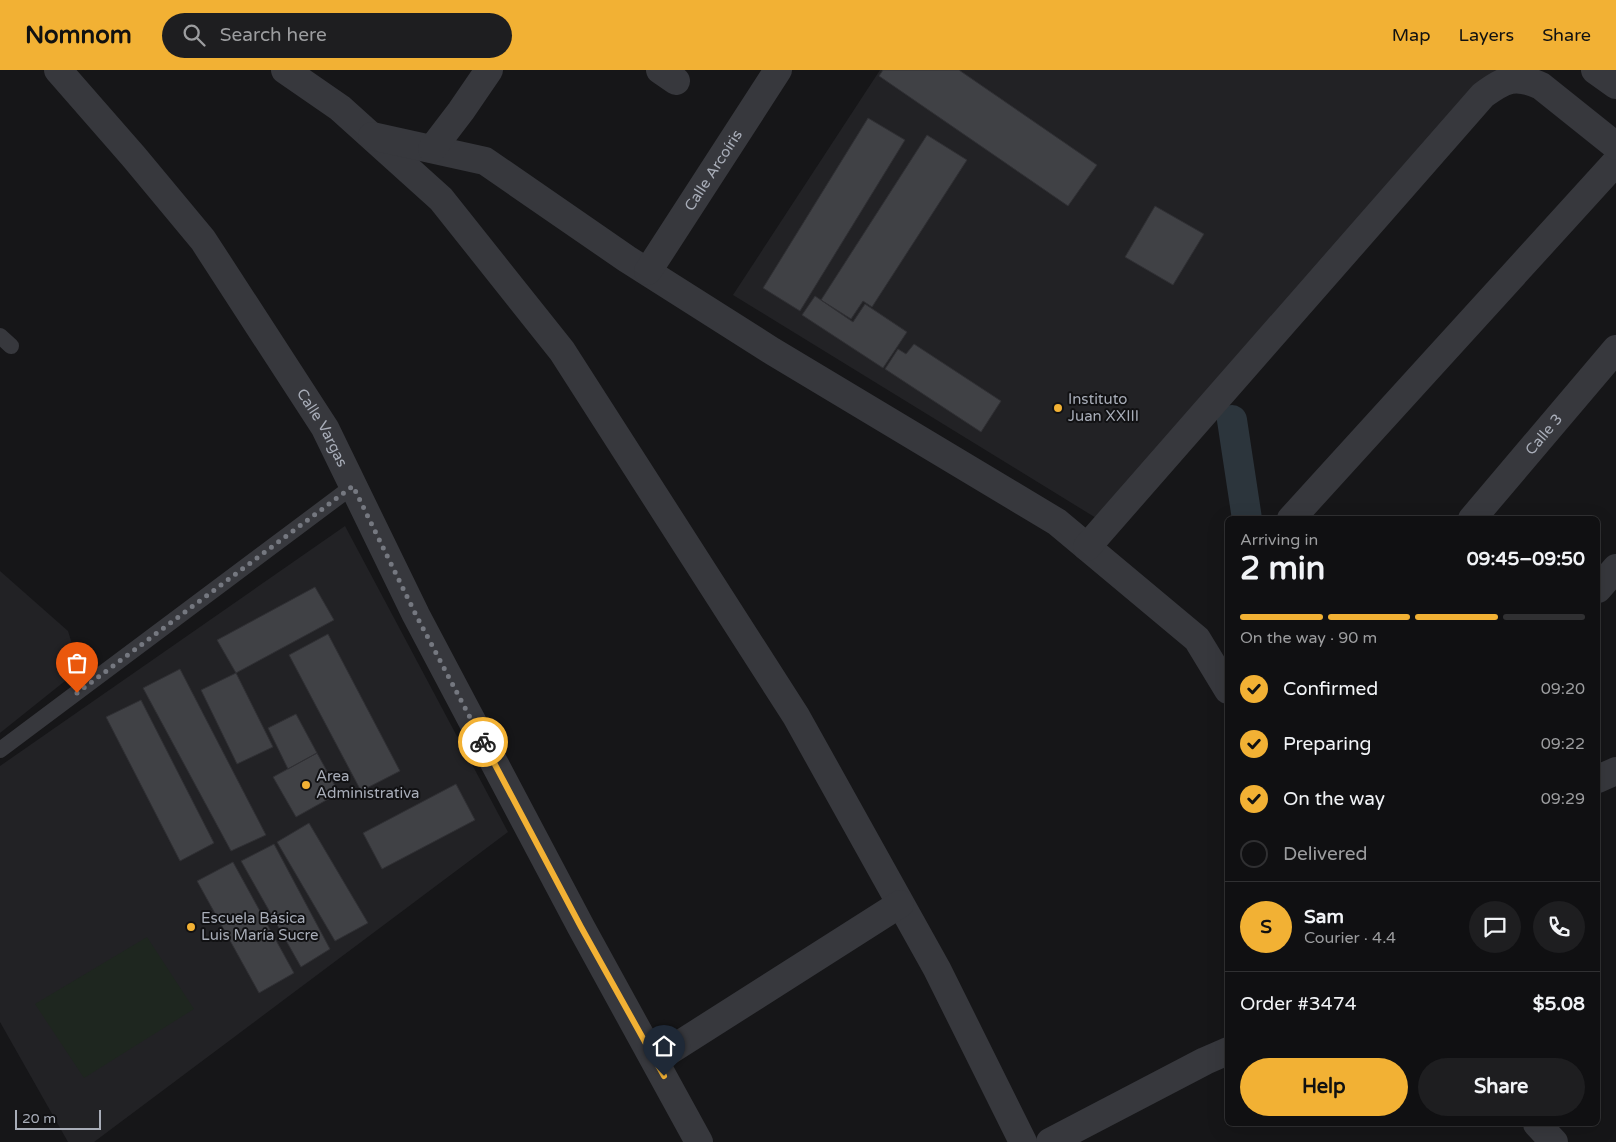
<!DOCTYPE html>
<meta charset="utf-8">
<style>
:root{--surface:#101012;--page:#1e1e20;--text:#f1f3f6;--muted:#9c9d9f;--line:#303032;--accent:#f2b134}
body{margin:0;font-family:"Varela Round",sans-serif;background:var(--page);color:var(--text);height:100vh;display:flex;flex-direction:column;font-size:19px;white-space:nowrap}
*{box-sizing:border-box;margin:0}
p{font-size:16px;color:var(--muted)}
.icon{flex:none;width:28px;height:28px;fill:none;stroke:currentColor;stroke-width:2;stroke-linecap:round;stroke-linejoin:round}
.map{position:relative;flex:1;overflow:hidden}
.details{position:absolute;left:1225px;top:446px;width:375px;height:610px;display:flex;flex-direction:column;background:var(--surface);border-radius:8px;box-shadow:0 5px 20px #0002,0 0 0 1px var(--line)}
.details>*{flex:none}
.scale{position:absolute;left:15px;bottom:12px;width:86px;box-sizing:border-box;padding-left:5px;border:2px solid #a8adb8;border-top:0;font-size:14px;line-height:18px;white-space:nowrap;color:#a8adb8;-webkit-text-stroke:4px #111113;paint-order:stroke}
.pin{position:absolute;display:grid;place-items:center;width:42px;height:42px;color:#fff;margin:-51px -21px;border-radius:50% 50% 50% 0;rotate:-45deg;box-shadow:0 0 5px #0007}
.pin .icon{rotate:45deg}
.courier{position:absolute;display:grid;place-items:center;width:50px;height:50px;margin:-25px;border:4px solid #f2b134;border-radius:50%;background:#fff;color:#222;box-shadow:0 1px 6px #0007}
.summary em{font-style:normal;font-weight:800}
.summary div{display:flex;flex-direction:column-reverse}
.summary{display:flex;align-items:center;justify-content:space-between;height:85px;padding:0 15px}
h1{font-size:32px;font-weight:800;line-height:38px}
.bar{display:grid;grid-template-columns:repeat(4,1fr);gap:8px 5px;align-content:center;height:60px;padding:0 15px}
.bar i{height:6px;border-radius:4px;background:var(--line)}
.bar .on{background:var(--accent)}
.bar p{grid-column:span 4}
.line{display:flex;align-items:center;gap:12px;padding:0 15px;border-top:1px solid var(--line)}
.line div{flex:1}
.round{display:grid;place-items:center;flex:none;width:52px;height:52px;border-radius:26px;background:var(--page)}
ol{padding:0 15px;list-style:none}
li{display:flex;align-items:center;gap:15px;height:55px}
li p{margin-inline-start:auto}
li .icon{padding:5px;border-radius:50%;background:var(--accent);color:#111;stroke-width:4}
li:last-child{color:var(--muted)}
li i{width:28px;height:28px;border:2px solid var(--line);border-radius:50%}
.primary-button{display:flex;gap:10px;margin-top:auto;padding:10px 15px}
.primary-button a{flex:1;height:58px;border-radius:30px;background:var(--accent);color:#111;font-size:20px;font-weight:800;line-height:58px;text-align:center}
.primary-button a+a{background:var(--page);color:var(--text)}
header{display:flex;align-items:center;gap:30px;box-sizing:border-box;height:70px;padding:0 25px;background:var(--accent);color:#111}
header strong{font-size:24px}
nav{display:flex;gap:28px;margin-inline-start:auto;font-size:18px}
.search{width:350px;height:45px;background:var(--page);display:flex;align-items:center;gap:12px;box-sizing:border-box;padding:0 18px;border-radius:28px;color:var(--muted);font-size:19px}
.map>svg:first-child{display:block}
.built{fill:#222225}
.green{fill:#1e261f}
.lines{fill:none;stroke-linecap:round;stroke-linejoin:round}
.canal{stroke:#2c353c;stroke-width:30}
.building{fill:#404145;stroke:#303034}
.lane{stroke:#37383d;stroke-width:16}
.street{stroke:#37383d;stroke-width:28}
.done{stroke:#757880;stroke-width:5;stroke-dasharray:0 9}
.route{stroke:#f2b134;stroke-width:6}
.poi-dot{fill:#f2b134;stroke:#111113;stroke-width:2}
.labels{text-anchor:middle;stroke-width:4;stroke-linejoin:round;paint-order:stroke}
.street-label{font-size:15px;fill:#a8adb8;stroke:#111113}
.poi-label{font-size:15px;fill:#a8adb8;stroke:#111113;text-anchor:start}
</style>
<header>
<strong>Nomnom</strong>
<div class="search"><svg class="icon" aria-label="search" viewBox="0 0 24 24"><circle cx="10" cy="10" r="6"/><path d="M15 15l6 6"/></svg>Search here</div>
<nav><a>Map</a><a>Layers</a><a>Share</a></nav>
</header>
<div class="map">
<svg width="1616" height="1072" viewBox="0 0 1616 1072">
<rect width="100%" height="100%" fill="#161618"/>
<path class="built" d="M880 0H1498L1101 451 733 225Z
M345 456 508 762 94 1072H68L0 952V696Z
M0 501 68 561 80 599 0 663Z"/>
<path class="green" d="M147 867 194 939 84 1008 35 934Z"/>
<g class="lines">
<path class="canal" d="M1232 350 1247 449"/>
</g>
<path class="building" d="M883 0H959L1097 95 1068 136 879 6Z
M868 48 905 70 800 241 763 218Z
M927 65 967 90 872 237 863 231 851 249 821 230Z
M1155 136 1204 164 1173 215 1125 187Z
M815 226 853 252 865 234 907 262 883 298 802 245Z
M914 274 1001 331 981 362 885 299 898 279 906 284Z
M315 517 334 550 236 603 217 570Z
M328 564 400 701 361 721 289 585Z
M180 599 266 765 231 781 143 618Z
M236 603 273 677 237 694 201 620Z
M141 630 214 773 180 791 106 647Z
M296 644 317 683 288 699 268 658Z
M317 683 339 723 296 747 273 707Z
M456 714 475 750 382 799 363 763Z
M309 753 368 853 335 871 277 772Z
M274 774 330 879 301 897 241 791Z
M233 792 294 903 259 923 197 811Z"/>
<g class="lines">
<path class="lane" d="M0 266 11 276
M0 680 353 416"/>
<g class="street">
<path id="s1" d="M58 0 134 87 203 170 325 358 416 545 581 857 699 1072"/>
<path d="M285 0 340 38 441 129 562 281 796 646 937 899 1023 1072"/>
<path d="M660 0 676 11"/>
<path d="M1595 0 1616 15"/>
<path d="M372 66 485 91 627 189 772 281 1057 452 1197 569 1228 620"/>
<path d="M432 79 461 41 489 0"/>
<path id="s2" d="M648 201 778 0"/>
<path d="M1291 449 1616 92"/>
<path id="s3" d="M1472 449 1616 279"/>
<path d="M1087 477 1483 25C1505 9 1515 4 1541 16L1616 76"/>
<path d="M1598 519 1616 498"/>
<path d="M1598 709 1616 701"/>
<path d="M655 990 900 834"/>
<path d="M1537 1054 1554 1072"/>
<path d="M1050 1072 1205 991 1228 981"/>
</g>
</g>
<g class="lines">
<path class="done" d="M77 623 353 416 416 545 483 672"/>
<path class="route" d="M483 672 581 857 664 1006"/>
</g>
<g class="poi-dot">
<circle cx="1058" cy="338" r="5"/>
<circle cx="306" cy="715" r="5"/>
<circle cx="191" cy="857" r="5"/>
</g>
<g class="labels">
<g class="street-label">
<text dy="5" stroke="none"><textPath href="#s2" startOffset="120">Calle Arcoíris</textPath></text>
<text dy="5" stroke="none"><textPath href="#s1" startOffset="446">Calle Vargas</textPath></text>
<text dy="5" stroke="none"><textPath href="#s3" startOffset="111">Calle 3</textPath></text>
</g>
<g class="poi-label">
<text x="1068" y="334">Instituto<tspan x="1068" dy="17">Juan XXIII</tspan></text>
<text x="316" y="711">Area<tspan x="316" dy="17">Administrativa</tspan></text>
<text x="201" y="853">Escuela Básica<tspan x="201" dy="17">Luis María Sucre</tspan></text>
</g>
</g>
</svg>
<div class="scale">20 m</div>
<div class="pin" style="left:77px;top:623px;background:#ea580c"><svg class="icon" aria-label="bag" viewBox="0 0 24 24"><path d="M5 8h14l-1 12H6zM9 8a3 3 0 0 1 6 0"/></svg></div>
<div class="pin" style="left:664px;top:1006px;background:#1f2937"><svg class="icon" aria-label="home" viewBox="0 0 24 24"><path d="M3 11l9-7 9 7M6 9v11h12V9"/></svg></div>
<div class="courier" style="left:483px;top:672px"><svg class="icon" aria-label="bike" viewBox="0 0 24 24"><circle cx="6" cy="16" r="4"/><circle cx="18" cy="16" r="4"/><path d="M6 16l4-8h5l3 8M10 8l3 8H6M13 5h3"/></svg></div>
<section class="details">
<div class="summary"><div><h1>2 min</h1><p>Arriving in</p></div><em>09:45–09:50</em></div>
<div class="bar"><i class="on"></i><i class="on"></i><i class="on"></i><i></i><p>On the way · 90 m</p></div>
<ol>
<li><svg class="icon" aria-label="check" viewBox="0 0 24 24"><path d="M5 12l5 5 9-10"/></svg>Confirmed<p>09:20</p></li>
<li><svg class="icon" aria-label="check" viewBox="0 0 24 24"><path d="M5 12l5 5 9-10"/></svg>Preparing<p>09:22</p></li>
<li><svg class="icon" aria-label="check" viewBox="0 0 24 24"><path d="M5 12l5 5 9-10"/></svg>On the way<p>09:29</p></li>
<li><i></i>Delivered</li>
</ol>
<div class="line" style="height:90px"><b class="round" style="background:var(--accent);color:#111">S</b><div><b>Sam</b><p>Courier · 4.4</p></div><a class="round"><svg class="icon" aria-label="chat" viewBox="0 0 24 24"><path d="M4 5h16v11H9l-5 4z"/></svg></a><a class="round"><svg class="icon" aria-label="phone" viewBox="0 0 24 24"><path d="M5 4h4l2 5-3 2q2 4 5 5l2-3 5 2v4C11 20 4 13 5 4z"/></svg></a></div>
<div class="line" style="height:65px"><div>Order #3474</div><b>$5.08</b></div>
<div class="primary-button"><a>Help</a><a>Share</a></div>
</section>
</div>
